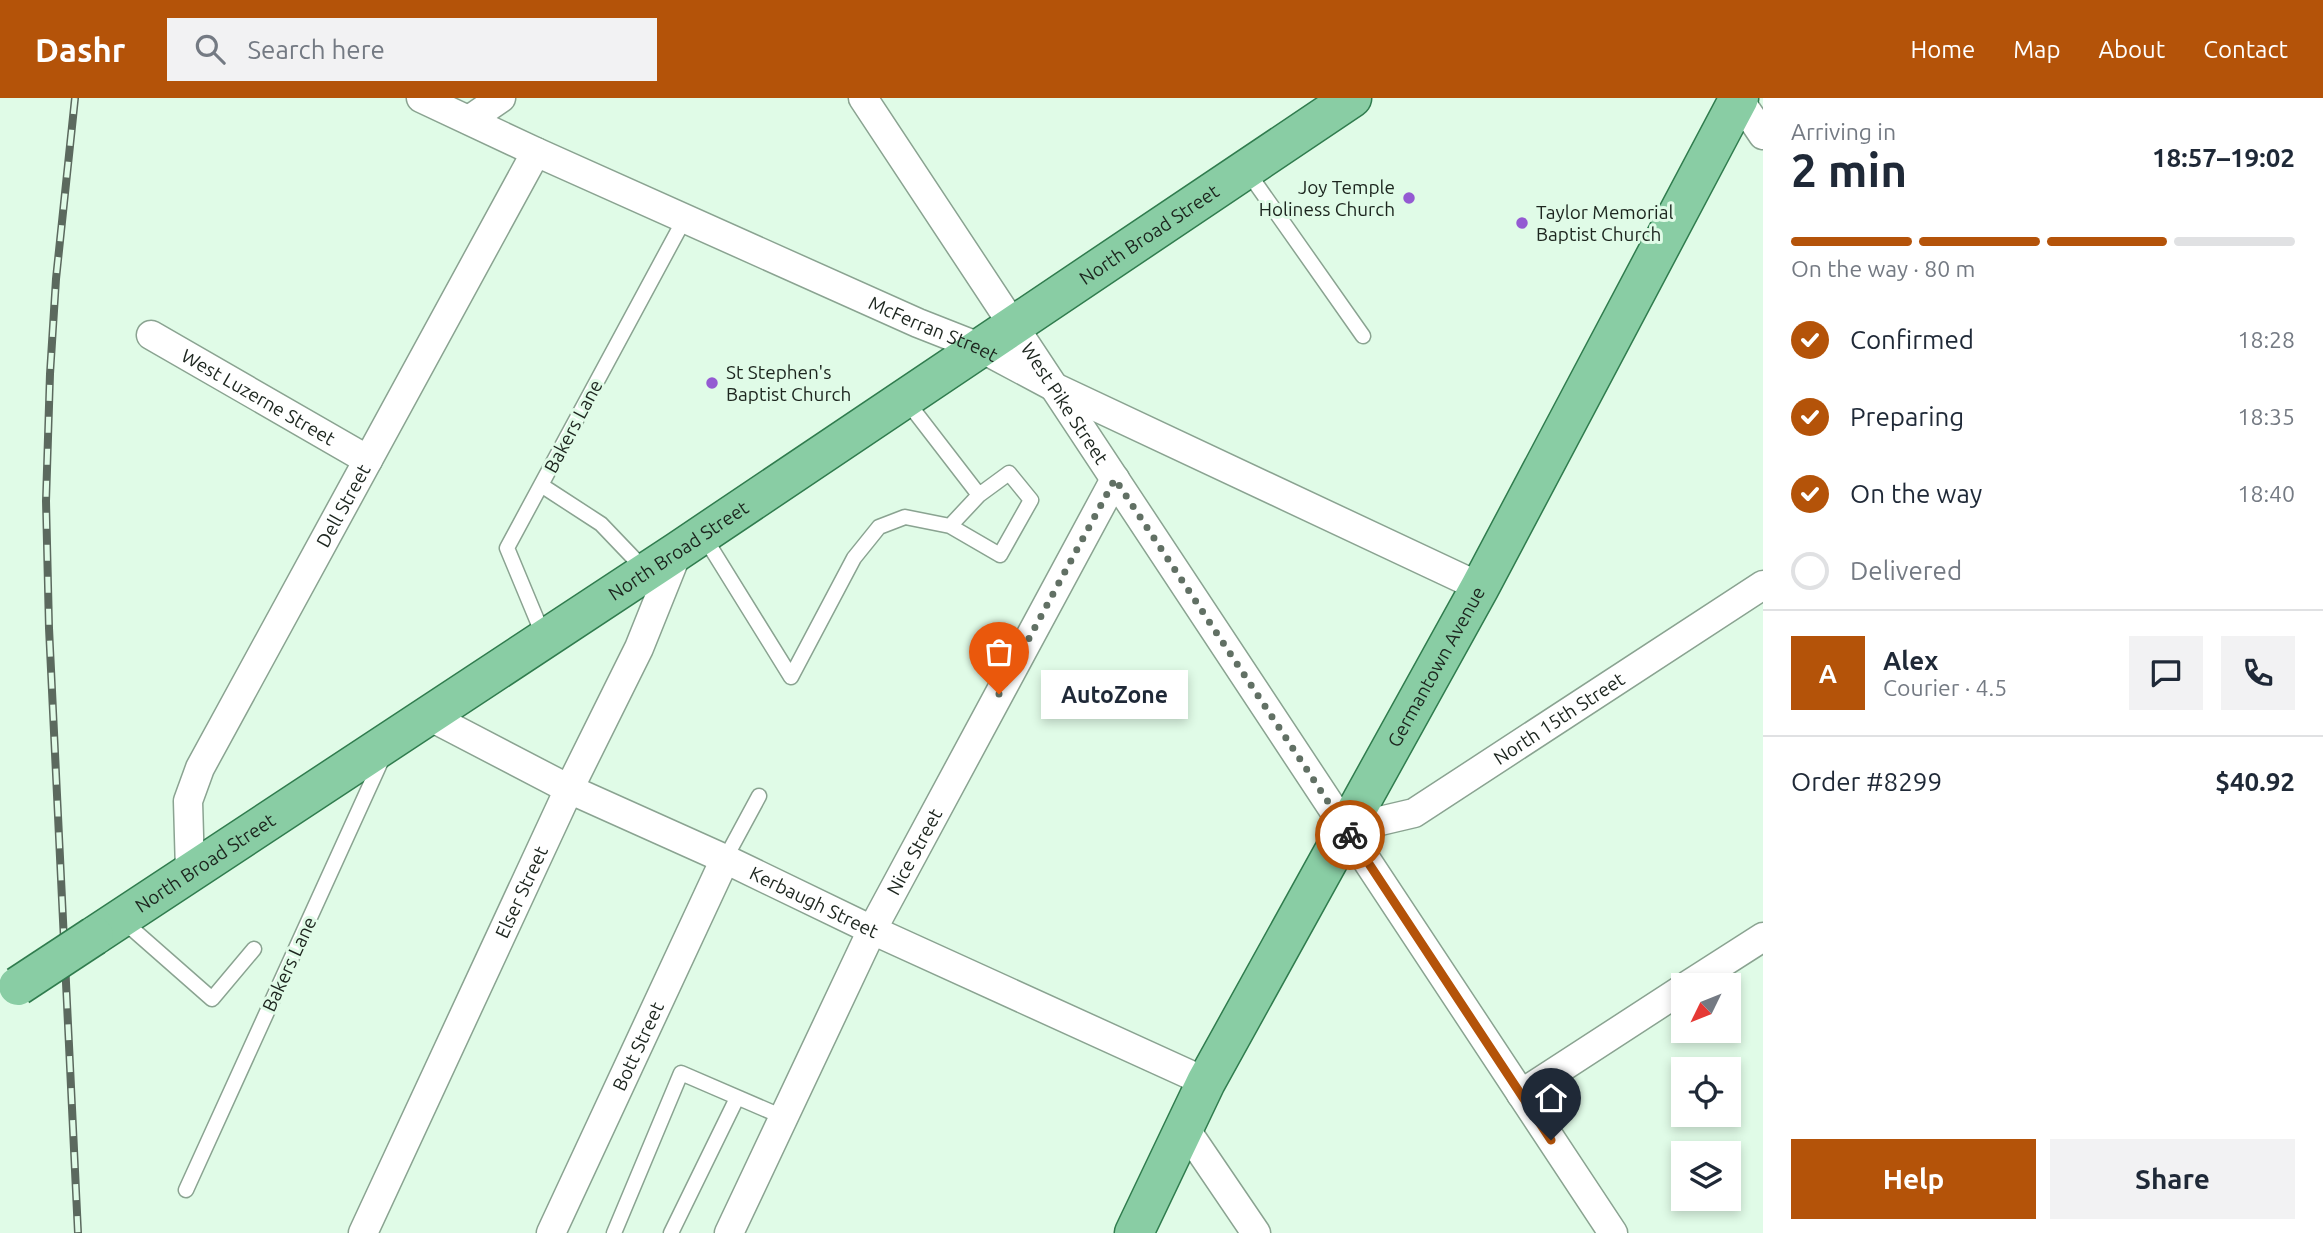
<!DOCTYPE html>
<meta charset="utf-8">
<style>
:root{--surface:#fff;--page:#f2f2f3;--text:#1f2937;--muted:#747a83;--line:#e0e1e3;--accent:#b45309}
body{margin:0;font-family:Ubuntu,sans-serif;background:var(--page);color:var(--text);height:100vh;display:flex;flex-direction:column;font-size:26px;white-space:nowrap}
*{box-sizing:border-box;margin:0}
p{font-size:23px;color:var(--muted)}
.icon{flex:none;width:38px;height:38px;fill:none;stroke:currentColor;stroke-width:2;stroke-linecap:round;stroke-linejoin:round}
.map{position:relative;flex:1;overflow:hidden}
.side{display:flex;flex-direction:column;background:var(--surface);width:560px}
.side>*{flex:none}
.needle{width:46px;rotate:227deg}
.fabs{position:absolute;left:1671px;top:875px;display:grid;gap:14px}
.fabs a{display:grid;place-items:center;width:70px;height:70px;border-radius:0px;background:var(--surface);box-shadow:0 4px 10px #0003;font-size:35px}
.pin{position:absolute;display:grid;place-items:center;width:60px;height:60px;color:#fff;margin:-72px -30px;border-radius:50% 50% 50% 0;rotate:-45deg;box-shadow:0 0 7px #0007}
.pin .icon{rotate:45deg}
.courier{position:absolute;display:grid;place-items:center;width:70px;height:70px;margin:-35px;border:5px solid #b45309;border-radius:50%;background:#fff;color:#222;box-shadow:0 2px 9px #0007}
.bubble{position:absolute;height:49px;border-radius:0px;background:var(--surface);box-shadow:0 4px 10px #0003;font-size:23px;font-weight:700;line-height:49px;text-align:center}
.overview em{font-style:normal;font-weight:700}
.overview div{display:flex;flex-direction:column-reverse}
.overview{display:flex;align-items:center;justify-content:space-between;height:119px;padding:0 28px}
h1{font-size:46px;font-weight:700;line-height:52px}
.bar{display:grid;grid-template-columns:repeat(4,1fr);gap:10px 7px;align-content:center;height:84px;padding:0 28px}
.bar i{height:9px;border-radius:5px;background:var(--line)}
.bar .active{background:var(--accent)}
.bar p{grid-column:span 4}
.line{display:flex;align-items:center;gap:18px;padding:0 28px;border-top:2px solid var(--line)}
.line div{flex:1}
.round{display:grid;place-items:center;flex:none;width:74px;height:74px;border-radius:0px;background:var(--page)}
ol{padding:0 28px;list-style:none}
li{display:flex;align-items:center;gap:21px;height:77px}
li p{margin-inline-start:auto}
li .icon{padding:7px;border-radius:50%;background:var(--accent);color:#fff;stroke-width:4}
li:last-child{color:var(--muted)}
li i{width:38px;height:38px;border:4px solid var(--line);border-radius:50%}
.action{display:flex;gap:14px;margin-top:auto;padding:14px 28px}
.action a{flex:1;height:80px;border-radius:0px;background:var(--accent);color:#fff;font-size:28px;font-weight:700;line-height:80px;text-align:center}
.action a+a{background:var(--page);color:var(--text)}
header{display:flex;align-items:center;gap:42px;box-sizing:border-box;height:98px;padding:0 35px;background:var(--accent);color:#fff}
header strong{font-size:33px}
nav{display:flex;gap:38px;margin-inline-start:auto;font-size:24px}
.search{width:490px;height:63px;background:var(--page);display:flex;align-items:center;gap:18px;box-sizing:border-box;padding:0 24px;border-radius:0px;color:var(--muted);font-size:26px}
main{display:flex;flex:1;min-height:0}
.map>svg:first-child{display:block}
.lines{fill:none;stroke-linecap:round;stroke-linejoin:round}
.lane-casing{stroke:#8aa391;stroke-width:17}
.street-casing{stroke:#8aa391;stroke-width:31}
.primary-casing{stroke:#307c4e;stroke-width:41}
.lane{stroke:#fff;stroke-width:14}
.street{stroke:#fff;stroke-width:28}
.primary{stroke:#89cda4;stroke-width:38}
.rail-casing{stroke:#5b695e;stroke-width:8}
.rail{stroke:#e0fbe7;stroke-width:5;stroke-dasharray:16;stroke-linecap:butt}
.primary-bridge-casing{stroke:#307c4e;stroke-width:41;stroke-linecap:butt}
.primary-bridge{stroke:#89cda4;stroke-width:38}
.done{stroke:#617064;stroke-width:7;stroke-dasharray:0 12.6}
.route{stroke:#b45309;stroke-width:9}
.poi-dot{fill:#945ad2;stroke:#e0fbe7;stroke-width:2.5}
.labels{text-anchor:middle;stroke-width:6;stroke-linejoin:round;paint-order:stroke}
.poi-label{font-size:19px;fill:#1c251e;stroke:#e0fbe7;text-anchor:start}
.street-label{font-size:19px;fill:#1c251e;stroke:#e0fbe7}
</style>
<header>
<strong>Dashr</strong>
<div class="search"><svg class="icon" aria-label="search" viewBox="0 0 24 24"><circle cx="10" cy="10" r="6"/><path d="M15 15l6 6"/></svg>Search here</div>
<nav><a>Home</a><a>Map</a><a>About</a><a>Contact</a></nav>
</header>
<main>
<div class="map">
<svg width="1763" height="1135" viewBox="0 0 1763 1135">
<rect width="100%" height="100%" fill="#e0fbe7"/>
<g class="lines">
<defs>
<path id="lane" d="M1247 73 1363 238
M905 301 979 397 1009 375 1031 402 1000 457 950 428 979 397
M541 387 601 426 645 472
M703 437 791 579 854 460 879 429 905 419 950 428
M544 539 507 450 685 120
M725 761 759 698
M121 821 212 901 254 851
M186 1092 383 659
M614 1135 681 975 783 1019
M671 1135 737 1000"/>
<g id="street">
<path id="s1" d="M421 0 536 54 918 225 979 249 1054 289 1480 489"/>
<path id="s2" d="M863 0 1613 1135"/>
<path d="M1738 0 1763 37"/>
<path d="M469 22 501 0"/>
<path id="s3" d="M151 237 368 362"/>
<path id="s4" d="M427 617 569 691 725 761 872 832 1206 984"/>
<path id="s5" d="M1346 731 1414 715 1763 487"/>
<path id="s6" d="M190 773 188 703 200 670 536 54"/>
<path d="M1688 887 1763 839"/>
<path d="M1521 996 1684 890"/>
<path d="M1184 1029 1256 1135"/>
<path id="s7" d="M363 1135 569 691 639 550 678 453"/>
<path id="s8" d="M551 1135 725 761"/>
<path id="s9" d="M729 1135 872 832 1115 381"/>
</g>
<g id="primary">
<path id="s10" d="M94 838 678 453 1352 0"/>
<path id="s11" d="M1134 1135 1206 984 1480 489 1739 0"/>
</g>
</defs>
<use href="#lane" class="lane-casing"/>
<use href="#street" class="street-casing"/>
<use href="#primary" class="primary-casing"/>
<use href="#lane" class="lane"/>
<use href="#street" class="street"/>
<use href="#primary" class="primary"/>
<defs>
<path id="rail" d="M75 0 56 181 50 276 46 403 49 530 78 1135"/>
</defs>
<use href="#rail" class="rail-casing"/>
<use href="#rail" class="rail"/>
<defs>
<path id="primary-bridge" d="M18 888 94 838"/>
</defs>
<use href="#primary-bridge" class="primary-bridge-casing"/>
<use href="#primary-bridge" class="primary-bridge"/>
</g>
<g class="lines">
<path class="done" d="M999 596 1115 381 1350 737"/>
<path class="route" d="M1350 737 1551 1042"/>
</g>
<g class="poi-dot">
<circle cx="1409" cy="100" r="7"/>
<circle cx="1522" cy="125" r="7"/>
<circle cx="712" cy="285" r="7"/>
</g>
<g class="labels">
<g class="poi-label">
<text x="1395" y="96" text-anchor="end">Joy Temple<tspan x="1395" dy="22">Holiness Church</tspan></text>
<text x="1536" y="121">Taylor Memorial<tspan x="1536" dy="22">Baptist Church</tspan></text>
<text x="726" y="281">St Stephen's<tspan x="726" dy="22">Baptist Church</tspan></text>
</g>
<g class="street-label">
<text dy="7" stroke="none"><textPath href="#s10" startOffset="1267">North Broad Street</textPath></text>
<text dy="7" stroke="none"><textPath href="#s1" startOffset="562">McFerran Street</textPath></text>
<text dy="7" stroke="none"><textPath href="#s3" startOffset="124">West Luzerne Street</textPath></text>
<text dy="7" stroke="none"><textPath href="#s2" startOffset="366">West Pike Street</textPath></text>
<text transform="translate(573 328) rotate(-62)" y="7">Bakers Lane</text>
<text dy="7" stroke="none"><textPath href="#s6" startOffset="404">Dell Street</textPath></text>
<text dy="7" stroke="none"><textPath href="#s10" startOffset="700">North Broad Street</textPath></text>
<text dy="7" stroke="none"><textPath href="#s11" startOffset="642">Germantown Avenue</textPath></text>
<text dy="7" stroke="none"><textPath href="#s5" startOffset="243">North 15th Street</textPath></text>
<text dy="7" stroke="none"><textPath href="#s9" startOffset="424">Nice Street</textPath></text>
<text dy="7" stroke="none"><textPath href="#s10" startOffset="133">North Broad Street</textPath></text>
<text dy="7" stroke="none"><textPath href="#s7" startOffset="376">Elser Street</textPath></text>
<text dy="7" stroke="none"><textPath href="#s4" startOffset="430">Kerbaugh Street</textPath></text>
<text transform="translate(289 866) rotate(-65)" y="7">Bakers Lane</text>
<text dy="7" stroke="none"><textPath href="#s8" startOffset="206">Bott Street</textPath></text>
</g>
</g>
</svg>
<div class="fabs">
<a><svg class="needle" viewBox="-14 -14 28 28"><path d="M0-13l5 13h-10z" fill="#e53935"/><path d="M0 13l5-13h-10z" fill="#747a83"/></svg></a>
<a><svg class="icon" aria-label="locate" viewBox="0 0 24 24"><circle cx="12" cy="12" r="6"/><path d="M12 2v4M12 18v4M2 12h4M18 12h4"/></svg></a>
<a><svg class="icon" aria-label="layers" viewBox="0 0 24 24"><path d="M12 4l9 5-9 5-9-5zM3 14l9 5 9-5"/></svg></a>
</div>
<div class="pin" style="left:999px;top:596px;background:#ea580c"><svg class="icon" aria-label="bag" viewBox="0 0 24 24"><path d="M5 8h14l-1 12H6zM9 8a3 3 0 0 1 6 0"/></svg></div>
<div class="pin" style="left:1551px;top:1042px;background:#1f2937"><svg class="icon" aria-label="home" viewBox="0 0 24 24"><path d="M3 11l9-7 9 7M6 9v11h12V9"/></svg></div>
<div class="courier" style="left:1350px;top:737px"><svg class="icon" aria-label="bike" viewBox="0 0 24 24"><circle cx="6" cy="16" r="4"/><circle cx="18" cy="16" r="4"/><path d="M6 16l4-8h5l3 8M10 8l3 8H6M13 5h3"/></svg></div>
<div class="bubble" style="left:1041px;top:572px;width:147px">AutoZone</div>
</div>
<section class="side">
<div class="overview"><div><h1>2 min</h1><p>Arriving in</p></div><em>18:57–19:02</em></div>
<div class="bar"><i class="active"></i><i class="active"></i><i class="active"></i><i></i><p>On the way · 80 m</p></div>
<ol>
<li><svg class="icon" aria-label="check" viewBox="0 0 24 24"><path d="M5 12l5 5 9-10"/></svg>Confirmed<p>18:28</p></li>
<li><svg class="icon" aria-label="check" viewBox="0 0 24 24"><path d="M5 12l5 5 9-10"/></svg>Preparing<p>18:35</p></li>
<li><svg class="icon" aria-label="check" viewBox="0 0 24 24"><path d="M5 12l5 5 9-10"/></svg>On the way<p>18:40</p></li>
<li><i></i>Delivered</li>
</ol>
<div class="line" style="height:126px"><b class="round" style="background:var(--accent);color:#fff">A</b><div><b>Alex</b><p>Courier · 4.5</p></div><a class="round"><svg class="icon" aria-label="chat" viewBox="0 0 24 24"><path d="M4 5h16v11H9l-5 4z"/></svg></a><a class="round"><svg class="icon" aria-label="phone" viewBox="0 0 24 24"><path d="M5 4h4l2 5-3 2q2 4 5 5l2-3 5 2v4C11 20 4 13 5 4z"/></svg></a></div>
<div class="line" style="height:91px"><div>Order #8299</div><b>$40.92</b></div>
<div class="action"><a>Help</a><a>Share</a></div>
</section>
</main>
